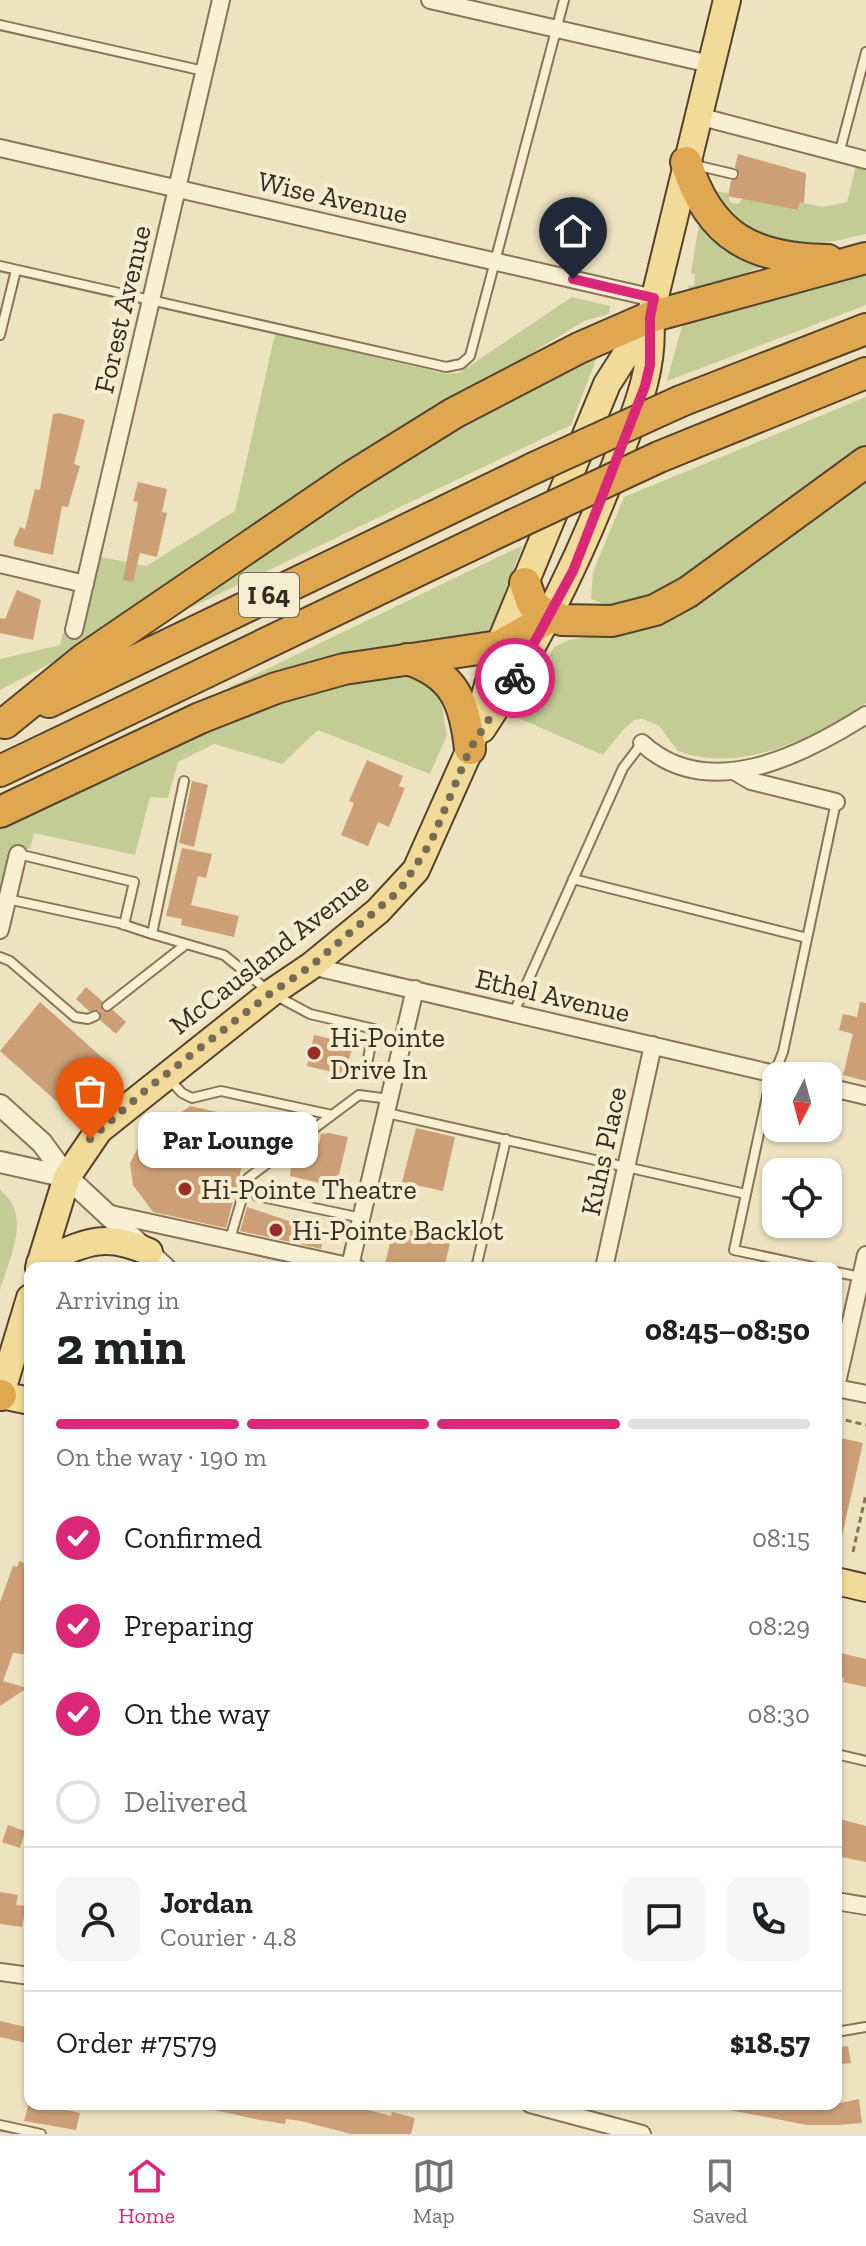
<!DOCTYPE html>
<meta charset="utf-8">
<style>
:root{--surface:#fff;--page:#f6f6f6;--text:#202124;--muted:#757577;--line:#e0e0e0;--accent:#db2777}
body{margin:0;font-family:"Zilla Slab",serif;background:var(--page);color:var(--text);height:100vh;display:flex;flex-direction:column;font-size:30px;white-space:nowrap}
*{box-sizing:border-box;margin:0}
p{font-size:26px;color:var(--muted)}
.icon{flex:none;width:44px;height:44px;fill:none;stroke:currentColor;stroke-width:2;stroke-linecap:round;stroke-linejoin:round}
.map{position:relative;flex:1;overflow:hidden}
.panel{position:absolute;left:24px;top:1262px;width:818px;height:848px;display:flex;flex-direction:column;background:var(--surface);border-radius:16px;box-shadow:0 2px 6px #0004}
.panel>*{flex:none}
.needle{width:52px;rotate:186deg}
.fabs{position:absolute;left:762px;top:1062px;display:grid;gap:16px}
.fabs a{display:grid;place-items:center;width:80px;height:80px;border-radius:16px;background:var(--surface);box-shadow:0 2px 6px #0004;font-size:40px}
.pin{position:absolute;display:grid;place-items:center;width:68px;height:68px;color:#fff;margin:-82px -34px;border-radius:50% 50% 50% 0;rotate:-45deg;box-shadow:0 0 8px #0007}
.pin .icon{rotate:45deg}
.courier{position:absolute;display:grid;place-items:center;width:80px;height:80px;margin:-40px;border:6px solid #db2777;border-radius:50%;background:#fff;color:#222;box-shadow:0 2px 10px #0007}
.bubble{position:absolute;height:56px;border-radius:16px;background:var(--surface);box-shadow:0 2px 6px #0004;font-size:26px;font-weight:700;line-height:56px;text-align:center}
.overview em{font-style:normal;font-weight:700}
.overview div{display:flex;flex-direction:column-reverse}
.overview{display:flex;align-items:center;justify-content:space-between;height:136px;padding:0 32px}
h1{font-size:52px;font-weight:700;line-height:60px}
.bar{display:grid;grid-template-columns:repeat(4,1fr);gap:12px 8px;align-content:center;height:96px;padding:0 32px}
.bar i{height:10px;border-radius:6px;background:var(--line)}
.bar .selected{background:var(--accent)}
.bar p{grid-column:span 4}
.line{display:flex;align-items:center;gap:20px;padding:0 32px;border-top:2px solid var(--line)}
.line div{flex:1}
.round{display:grid;place-items:center;flex:none;width:84px;height:84px;border-radius:16px;background:var(--page)}
ol{padding:0 32px;list-style:none}
li{display:flex;align-items:center;gap:24px;height:88px}
li p{margin-inline-start:auto}
li .icon{padding:8px;border-radius:50%;background:var(--accent);color:#fff;stroke-width:4}
li:last-child{color:var(--muted)}
li i{width:44px;height:44px;border:4px solid var(--line);border-radius:50%}
.dock{display:flex;justify-content:space-around;align-items:center;height:112px;border-top:2px solid var(--line);background:var(--surface);font-size:22px;color:var(--muted)}
.dock a{display:grid;justify-items:center;gap:4px}
.dock .selected{color:var(--accent)}
.map>svg:first-child{display:block}
.green{fill:#c3cc95}
.building{fill:#cd9f76}
.lines{fill:none;stroke-linecap:round;stroke-linejoin:round}
.service-casing{stroke:#887458;stroke-width:12}
.minor-casing{stroke:#887458;stroke-width:20}
.tertiary-casing{stroke:#887458;stroke-width:24}
.primary-casing{stroke:#55422d;stroke-width:30}
.motorway-casing{stroke:#55422d;stroke-width:34}
.path{stroke:#887458;stroke-width:3;stroke-dasharray:6 4;stroke-linecap:butt}
.service{stroke:#f9f0d4;stroke-width:8}
.minor{stroke:#f9f0d4;stroke-width:16}
.tertiary{stroke:#f9f0d4;stroke-width:20}
.primary{stroke:#f2db98;stroke-width:26}
.motorway{stroke:#dfa850;stroke-width:30}
.motorway-bridge-casing{stroke:#55422d;stroke-width:34;stroke-linecap:butt}
.motorway-bridge{stroke:#dfa850;stroke-width:30}
.done{stroke:#776b56;stroke-width:8;stroke-dasharray:0 14.4}
.route{stroke:#db2777;stroke-width:10}
.poi-dot{fill:#982d28;stroke:#f6edd1;stroke-width:3}
.labels{text-anchor:middle;stroke-width:8;stroke-linejoin:round;paint-order:stroke}
.shield{fill:#f6edd1;stroke:#706553;stroke-width:2}
.shield-label{font-size:26px;font-weight:bold;fill:#372b1d}
.street-label{font-size:28px;fill:#372b1d;stroke:#f6edd1}
.poi-label{font-size:28px;fill:#372b1d;stroke:#f6edd1;text-anchor:start}
</style>
<div class="map">
<svg width="866" height="2134" viewBox="0 0 866 2134">
<rect width="100%" height="100%" fill="#eee3c1"/>
<path class="green" d="M856 166 866 169V234C831 242 782 254 749 235 736 228 723 205 715 191L728 193 730 202 738 204 744 197 797 210 800 202 823 207 847 202Z
M703 221 761 267 687 296 689 285 694 286 695 274 691 273 699 224Z
M866 275V305L667 381 683 322Z
M572 297 610 306 609 314 584 321 473 389 421 416 89 643 0 690V659L60 645 63 633 81 636 101 557 146 566 235 511 275 334 447 374 459 373Z
M597 357 571 425 173 616 177 609C313 518 445 420 597 357Z
M866 397V452L665 594 612 607 591 599 593 572 624 497Z
M866 480V703C814 737 742 775 678 751L659 726 643 719 634 720 623 730 603 755 514 716 554 647 569 640 639 630 665 620Z
M523 545 488 635 232 693 230 687Z
M397 674 418 679 439 690 447 735 430 774 318 730 282 764 214 744 178 762 168 798 150 797 135 855 34 833 30 849 11 846 0 894V827C125 767 257 690 397 674Z
M0 1190C33 1215 9 1258 0 1290Z"/>
<path class="building" d="M738 154 806 173 804 203 800 202 798 210 728 196 731 181 740 176 735 167Z
M60 413 85 420 74 464 80 466 68 507 62 506 53 555 14 546V541L20 527 25 529 35 489 40 490 53 414Z
M138 482 167 489 162 512 167 513 157 557 140 553 133 582 123 580 138 502 133 501Z
M17 590 41 600 33 640 0 633V618L5 619Z
M367 760 403 776 399 786 405 788 389 827 378 822 368 846 341 835 354 803 349 801Z
M192 781 208 785 194 847 179 843Z
M182 848 212 854 206 878 198 876 191 905 239 916 234 937 181 925 182 919 166 916Z
M86 987 102 1001V1011L113 1010 126 1022 116 1034 100 1020V1011H89L76 999Z
M40 1002 106 1061 64 1108 0 1051Z
M860 1002 866 1003V1081L843 1075 853 1034 839 1030 843 1014 857 1017Z
M314 1035 353 1044 345 1075 307 1066Z
M190 1106 254 1120 226 1228 153 1212 133 1185 130 1163 141 1142Z
M416 1128 455 1137 443 1191 402 1182Z
M329 1133 348 1137 336 1187 290 1176 292 1154 309 1157 312 1143 319 1144 321 1134Z
M247 1207 324 1233 321 1249 240 1231Z
M394 1226 451 1239 444 1268H403L385 1264Z
M836 1437 863 1443 842 1536H836Z
M19 1561 30 1565V1625L26 1637 30 1639V1655L13 1653 3 1681 27 1688 0 1706V1602L13 1566 17 1567Z
M836 1652 866 1659V1687L843 1682 844 1678 836 1676Z
M836 1818 866 1826V1862L836 1856Z
M8 1825 25 1831 20 1848 2 1842Z
M0 1892 18 1895 16 1905 26 1906 22 1927 0 1924Z
M0 2021 30 2028V2044L0 2037Z
M848 2046 851 2063 836 2065V2048Z
M859 2099 862 2123 839 2125H807L729 2110V2104H836Z
M29 2102 80 2113 76 2130 24 2121Z
M215 2104H345L391 2116 392 2112 415 2118 411 2134H351L301 2121 286 2119 285 2124 260 2120 214 2110Z"/>
<g class="lines">
<defs>
<path id="service" d="M0 25 204 71
M839 154 866 52
M695 165 733 174
M0 266 446 367 461 364 470 356 564 0
M0 335 16 270
M184 781 152 934 224 955 271 993 310 1014 374 1029 366 1069 395 1077
M18 854 134 882 124 925
M573 879 807 938
M7 899 119 923 152 934
M0 957 10 961 75 1017 88 1019 95 1016
M107 1006 185 945
M514 1012 623 768 642 743
M168 1078 182 1093 192 1098 221 1091 332 1115
M387 1113 746 1194
M257 1196 362 1218
M230 1239 248 1178 359 1095 389 1099
M476 1268 506 1139
M818 1268 734 1250 769 1087 783 1052 836 802
M836 1272 861 1277
M836 1754 866 1761
M836 2032 866 2027
M0 2125 41 2134"/>
<path id="minor" d="M430 0 710 64
M698 116 866 160
M0 148 654 298
M0 564 85 584
M74 630 221 0
M642 743C708 804 803 755 866 715
M734 771 751 781 836 802
M0 930 18 854
M311 966 783 1076
M828 1087 866 1096
M106 1213 357 1268
M350 1266 415 989
M604 1268 653 1045
M836 1387 866 1255
M836 1388 866 1394
M836 1901 866 1906
M0 1972 30 1976
M530 2104 642 2134"/>
<path id="tertiary" d="M0 1105 42 1143 67 1177 165 1268
M0 1162 67 1177"/>
<path id="primary" d="M482 729C539 643 582 554 618 458 636 410 655 368 650 317L727 0
M40 1263C84 1243 103 1231 149 1252
M39 1268 67 1177 99 1130 271 993 311 966 378 911 416 870 470 749 499 646 607 384 650 317
M1 1395 30 1401
M0 1397 30 1298
M836 1581 866 1588"/>
<path id="motorway" d="M686 162C709 237 753 259 828 260
M681 401 866 329
M659 457 866 373
M525 583 532 603 540 611 562 620 612 621 655 610 688 592 866 462
M407 659C455 674 465 703 470 749
M49 702 534 468
M5 723 84 659 351 477 454 413 579 348 650 317 866 258
M0 771 511 526
M0 812 200 718 276 688 344 669 499 646 550 617
M0 1395H1"/>
</defs>
<use href="#service" class="service-casing"/>
<use href="#minor" class="minor-casing"/>
<use href="#tertiary" class="tertiary-casing"/>
<use href="#primary" class="primary-casing"/>
<use href="#motorway" class="motorway-casing"/>
<path class="path" d="M836 1418 866 1425
M853 1552 866 1494"/>
<use href="#service" class="service"/>
<use href="#minor" class="minor"/>
<use href="#tertiary" class="tertiary"/>
<use href="#primary" class="primary"/>
<use href="#motorway" class="motorway"/>
<defs>
<path id="motorway-bridge" d="M534 468 681 401
M511 526 659 457"/>
</defs>
<use href="#motorway-bridge" class="motorway-bridge-casing"/>
<use href="#motorway-bridge" class="motorway-bridge"/>
</g>
<g class="lines">
<path class="done" d="M90 1139 147 1089 271 993 311 966 400 890 431 842 470 749 515 678"/>
<path class="route" d="M515 678 573 571 645 386 650 365V317L654 298 573 279"/>
</g>
<g class="poi-dot">
<circle cx="314" cy="1053" r="8"/>
<circle cx="185" cy="1189" r="8"/>
<circle cx="276" cy="1230" r="8"/>
</g>
<g class="labels">
<rect class="shield" x="239" y="573" width="60" height="44" rx="6"/>
<g class="shield-label">
<text x="269" y="604">I 64</text>
</g>
<g class="street-label">
<text transform="translate(333 197) rotate(13)" y="10">Wise Avenue</text>
<text transform="translate(122 309) rotate(-77)" y="10">Forest Avenue</text>
<text transform="translate(269 953) rotate(-38)" y="10">McCausland Avenue</text>
<text transform="translate(553 995) rotate(13)" y="10">Ethel Avenue</text>
<text transform="translate(603 1151) rotate(-78)" y="10">Kuhs Place</text>
</g>
<g class="poi-label">
<text x="330" y="1047">Hi-Pointe<tspan x="330" dy="32">Drive In</tspan></text>
<text x="201" y="1199">Hi-Pointe Theatre</text>
<text x="292" y="1240">Hi-Pointe Backlot</text>
</g>
</g>
</svg>
<div class="fabs">
<a><svg class="needle" viewBox="-14 -14 28 28"><path d="M0-13l5 13h-10z" fill="#e53935"/><path d="M0 13l5-13h-10z" fill="#757577"/></svg></a>
<a><svg class="icon" aria-label="locate" viewBox="0 0 24 24"><circle cx="12" cy="12" r="6"/><path d="M12 2v4M12 18v4M2 12h4M18 12h4"/></svg></a>
</div>
<div class="pin" style="left:90px;top:1139px;background:#ea580c"><svg class="icon" aria-label="bag" viewBox="0 0 24 24"><path d="M5 8h14l-1 12H6zM9 8a3 3 0 0 1 6 0"/></svg></div>
<div class="pin" style="left:573px;top:279px;background:#1f2937"><svg class="icon" aria-label="home" viewBox="0 0 24 24"><path d="M3 11l9-7 9 7M6 9v11h12V9"/></svg></div>
<div class="courier" style="left:515px;top:678px"><svg class="icon" aria-label="bike" viewBox="0 0 24 24"><circle cx="6" cy="16" r="4"/><circle cx="18" cy="16" r="4"/><path d="M6 16l4-8h5l3 8M10 8l3 8H6M13 5h3"/></svg></div>
<div class="bubble" style="left:138px;top:1112px;width:180px">Par Lounge</div>
<section class="panel">
<div class="overview"><div><h1>2 min</h1><p>Arriving in</p></div><em>08:45–08:50</em></div>
<div class="bar"><i class="selected"></i><i class="selected"></i><i class="selected"></i><i></i><p>On the way · 190 m</p></div>
<ol>
<li><svg class="icon" aria-label="check" viewBox="0 0 24 24"><path d="M5 12l5 5 9-10"/></svg>Confirmed<p>08:15</p></li>
<li><svg class="icon" aria-label="check" viewBox="0 0 24 24"><path d="M5 12l5 5 9-10"/></svg>Preparing<p>08:29</p></li>
<li><svg class="icon" aria-label="check" viewBox="0 0 24 24"><path d="M5 12l5 5 9-10"/></svg>On the way<p>08:30</p></li>
<li><i></i>Delivered</li>
</ol>
<div class="line" style="height:144px"><a class="round"><svg class="icon" aria-label="person" viewBox="0 0 24 24"><circle cx="12" cy="8" r="4"/><path d="M4 21q1-7 8-7t8 7"/></svg></a><div><b>Jordan</b><p>Courier · 4.8</p></div><a class="round"><svg class="icon" aria-label="chat" viewBox="0 0 24 24"><path d="M4 5h16v11H9l-5 4z"/></svg></a><a class="round"><svg class="icon" aria-label="phone" viewBox="0 0 24 24"><path d="M5 4h4l2 5-3 2q2 4 5 5l2-3 5 2v4C11 20 4 13 5 4z"/></svg></a></div>
<div class="line" style="height:104px"><div>Order #7579</div><b>$18.57</b></div>
</section>
</div>
<nav class="dock">
<a class="selected"><svg class="icon" aria-label="home" viewBox="0 0 24 24"><path d="M3 11l9-7 9 7M6 9v11h12V9"/></svg>Home</a>
<a><svg class="icon" aria-label="map" viewBox="0 0 24 24"><path d="M3 6l6-2 6 2 6-2v14l-6 2-6-2-6 2zM9 4v14M15 6v14"/></svg>Map</a>
<a><svg class="icon" aria-label="saved" viewBox="0 0 24 24"><path d="M7 4h10v16l-5-4-5 4z"/></svg>Saved</a>
</nav>
